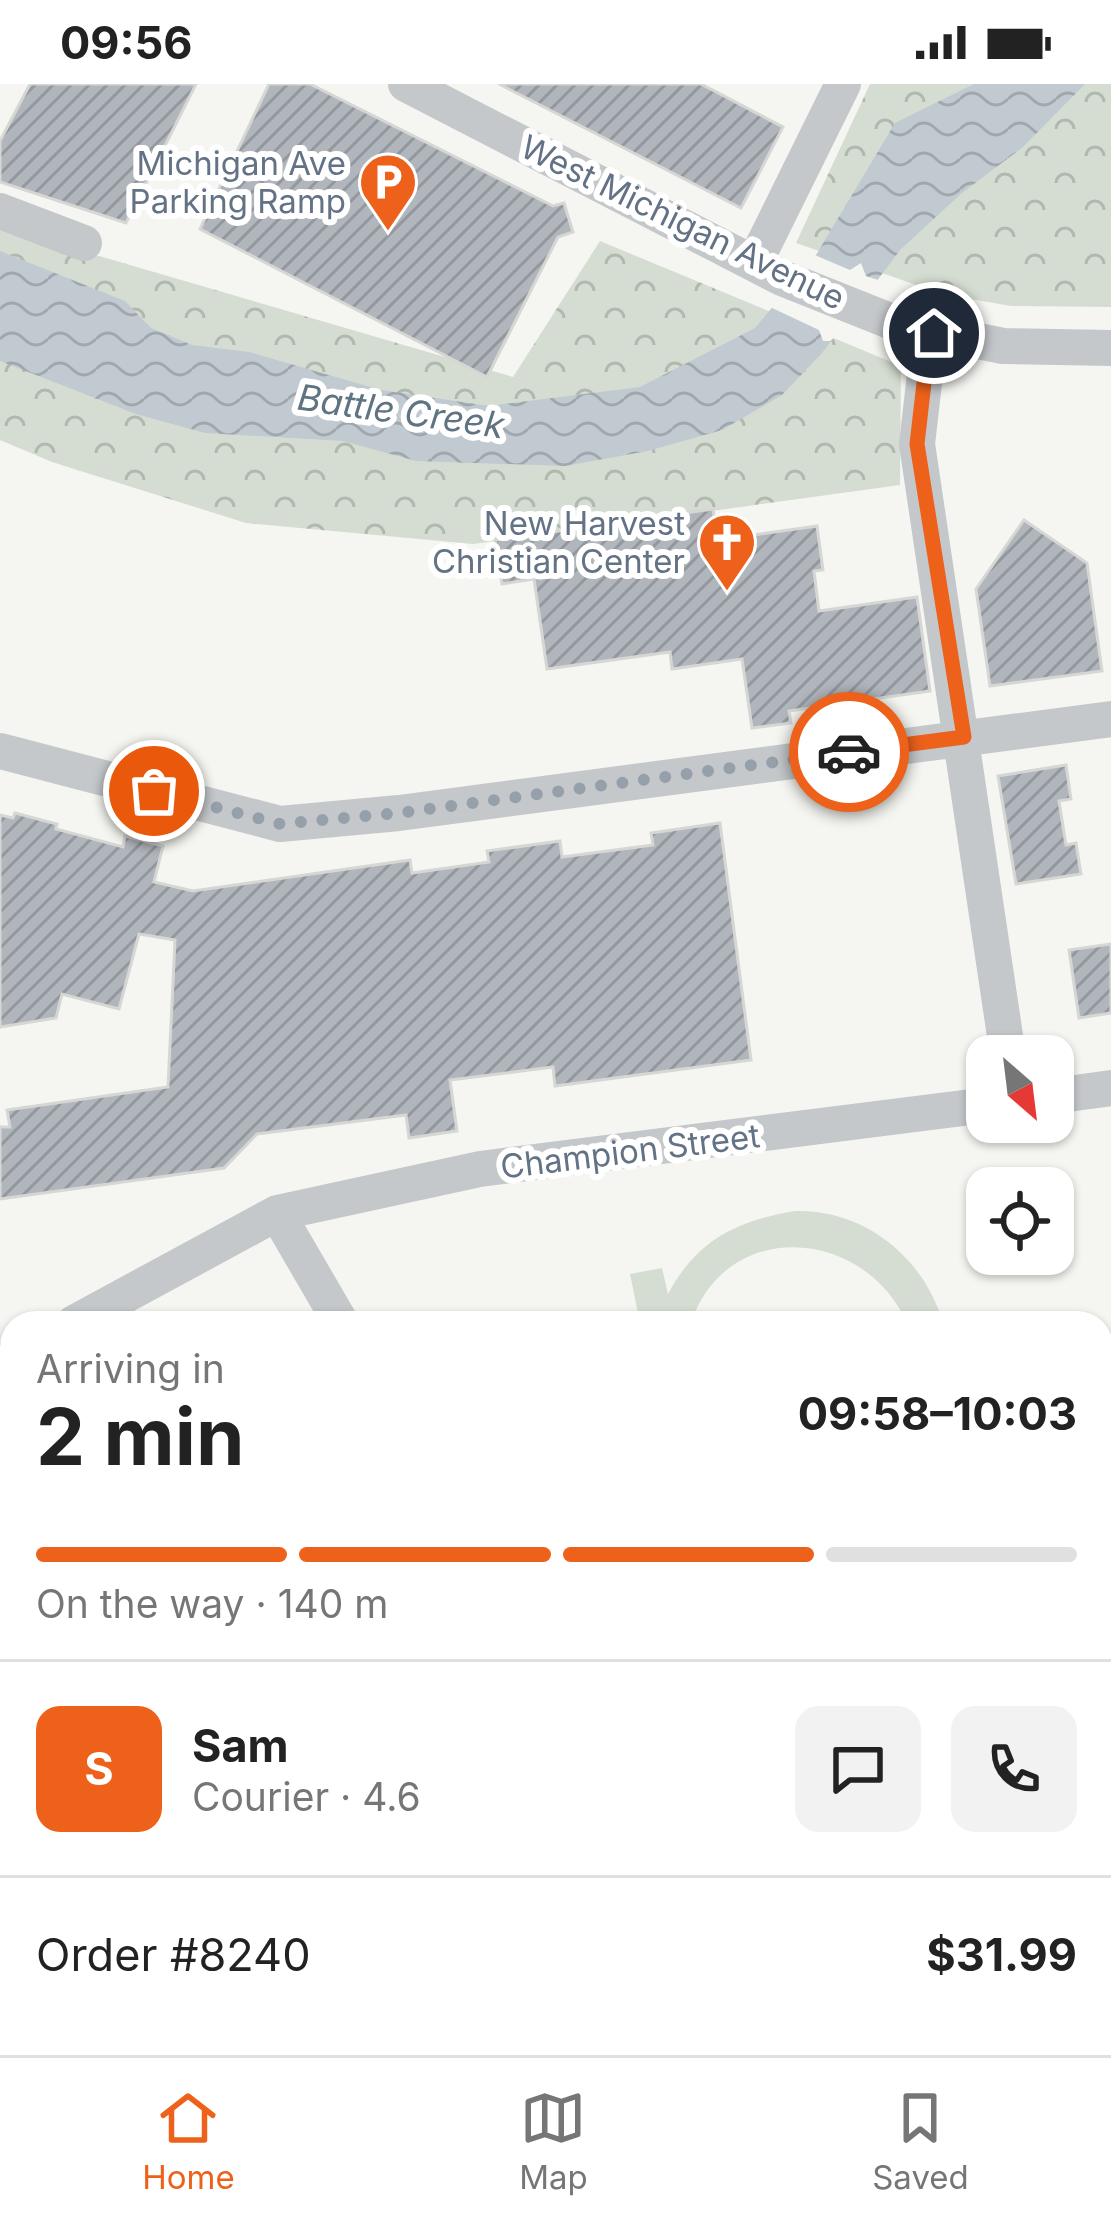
<!DOCTYPE html>
<meta charset="utf-8">
<style>
:root{--surface:#fff;--page:#f2f2f2;--text:#222;--muted:#767676;--line:#e0e0e0;--accent:#ed611a}
body{margin:0;font-family:Inter,sans-serif;background:var(--page);color:var(--text);height:100vh;display:flex;flex-direction:column;font-size:45px;white-space:nowrap}
*{box-sizing:border-box;margin:0}
p{font-size:39px;color:var(--muted)}
.icon{flex:none;width:66px;height:66px;fill:none;stroke:currentColor;stroke-width:2;stroke-linecap:round;stroke-linejoin:round}
.map{position:relative;flex:1;overflow:hidden}
.drawer{position:absolute;left:0px;top:1227px;width:1113px;height:744px;display:flex;flex-direction:column;background:var(--surface);border-radius:36px 36px 0 0;box-shadow:0 3px 9px #0004}
.drawer>*{flex:none}
.needle{width:78px;rotate:152deg}
.controls{position:absolute;left:966px;top:951px;display:grid;gap:24px}
.controls a{display:grid;place-items:center;width:108px;height:108px;border-radius:24px;background:var(--surface);box-shadow:0 3px 9px #0004;font-size:60px}
.pin{position:absolute;display:grid;place-items:center;width:102px;height:102px;color:#fff;margin:-51px;border:6px solid #fff;border-radius:50%;box-shadow:0 3px 12px #0007}
.courier{position:absolute;display:grid;place-items:center;width:120px;height:120px;margin:-60px;border:9px solid #ed611a;border-radius:50%;background:#fff;color:#222;box-shadow:0 3px 15px #0007}
.overview em{font-style:normal;font-weight:700}
.overview div{display:flex;flex-direction:column-reverse}
.overview{display:flex;align-items:center;justify-content:space-between;height:204px;padding:0 36px}
h1{font-size:78px;font-weight:700;line-height:90px}
.bar{display:grid;grid-template-columns:repeat(4,1fr);gap:18px 12px;align-content:center;height:144px;padding:0 36px}
.bar i{height:15px;border-radius:9px;background:var(--line)}
.bar .active{background:var(--accent)}
.bar p{grid-column:span 4}
.line{display:flex;align-items:center;gap:30px;padding:0 36px;border-top:3px solid var(--line)}
.line div{flex:1}
.round{display:grid;place-items:center;flex:none;width:126px;height:126px;border-radius:24px;background:var(--page)}
.status{display:flex;justify-content:space-between;align-items:center;height:84px;padding:0 60px;background:var(--surface);direction:ltr}
.status svg{height:33px;fill:currentColor}
.tabs{display:flex;justify-content:space-around;align-items:center;height:168px;border-top:3px solid var(--line);background:var(--surface);font-size:33px;color:var(--muted)}
.tabs a{display:grid;justify-items:center;gap:6px}
.tabs .active{color:var(--accent)}
.map>svg:first-child{display:block}
.park{fill:url(#park-crowns)}
.pitch{fill:#d5ddd2}
.water{fill:url(#water-waves)}
.pier{fill:#f5f6f1}
.building{fill:url(#building-hatch);stroke:#d6d7d4;stroke-width:3}
.lines{fill:none;stroke-linecap:round;stroke-linejoin:round}
.minor{stroke:#c5c8cb;stroke-width:36}
.done{stroke:#96a0aa;stroke-width:12;stroke-dasharray:0 21.6}
.route{stroke:#ed611a;stroke-width:15}
.labels{text-anchor:middle;stroke-width:12;stroke-linejoin:round;paint-order:stroke}
.poi-label{font-size:33px;fill:#637284;stroke:#fff;text-anchor:end}
.street-label{font-size:33px;fill:#637284;stroke:#fff}
.water-label{font-size:36px;font-style:italic;fill:#5e7481;stroke:#fff}
</style>
<div class="status"><b>09:56</b><svg viewBox="0 0 49 12"><path d="M0 12V9h3v3zM5 12V6h3v6zM10 12V3h3v9zM15 12V0h3v12zM26 1h20v11H26zM47 4h2v5h-2z"/></svg></div>
<div class="map">
<svg width="1111" height="1971" viewBox="0 0 1111 1971">
<defs>
<pattern id="park-crowns" width="20" height="18" patternUnits="userSpaceOnUse" patternTransform="scale(3)"><rect width="20" height="18" fill="#d5ddd2"/><path d="M2 6a3 3 0 1 1 6 0M12 15a3 3 0 1 1 6 0" fill="none" stroke="#b0b8b0"/></pattern>
<pattern id="water-waves" width="16" height="10" patternUnits="userSpaceOnUse" patternTransform="scale(3)"><rect width="16" height="10" fill="#c0cad0"/><path d="M0 5q4-4 8 0t8 0" fill="none" stroke="#a0a8ae"/></pattern>
<pattern id="building-hatch" width="6" height="6" patternUnits="userSpaceOnUse" patternTransform="scale(3)"><rect width="6" height="6" fill="#b0b6bc"/><path d="M-1 1l2-2M0 6l6-6M5 7l2-2" fill="none" stroke="#93989e"/></pattern>
</defs>
<rect width="100%" height="100%" fill="#f5f6f1"/>
<path class="park" d="M870 0H1111V223L1011 222 942 210 796 159Z
M0 143 513 293 600 157 901 282 900 401 473 460 246 439 52 378 0 356Z"/>
<path class="pitch" d="M795 1127C864 1125 924 1173 943 1239H907C864 1143 726 1133 691 1239H640L630 1190 662 1184 668 1210C697 1156 736 1137 795 1127Z"/>
<path class="water" d="M974 0H1085L1023 63 962 109 901 165 822 269 782 311 722 346 648 367 565 382 416 377 343 357 205 349 136 330 0 277V167L125 217 151 244 192 261 249 268 381 306 489 322 640 303 755 244 816 171 895 39Z"/>
<path class="pier" d="M810 169 850 186 861 179 866 192 884 198 841 253 836 252 830 257H823L819 246 770 223Z"/>
<path class="building" d="M30 0H196L126 139 0 98V57Z
M269 0H310L553 122 564 119 573 148 558 153 487 293 200 145Z
M499 0H701L783 43 741 124Z
M713 425 717 456 817 442 823 486 814 487 819 527 917 513 930 607 789 627 791 639 752 644 742 575 672 585 670 568 547 585 534 495 502 500 495 456Z
M1024 436 1087 479 1102 587 990 602 976 505Z
M1066 681 1071 715 1059 717 1066 761 1076 759 1081 790 1016 800 998 692Z
M15 729 57 740 56 745 123 763 125 752 163 762 154 798 193 807 410 776 412 789 489 778 487 767 560 757 562 773 653 761 651 749 720 739 751 976 555 1002 553 983 450 996 457 1047 409 1054 406 1031 257 1050 224 1084 0 1115V1043H10L7 1026 168 1003 175 856 139 850 119 925 62 910 56 934 0 943V731L13 734Z
M1111 860V929L1079 934 1069 866Z"/>
<g class="lines">
<path class="minor" d="M406 0 782 194 900 241 1003 262 1111 264
M0 127 84 159
M755 178 843 0
M934 249 927 273 917 360 1008 972
M0 667 280 740 399 729 1111 635
M1053 1012 1111 1004
M277 1129 341 1239
M74 1239 277 1129 480 1085 987 1021
M0 1279 12 1273
M0 1400 12 1421
M0 1878 12 1871
M313 1959 319 1971
M745 1959 751 1971
M583 1971 604 1959"/>
</g>
<g class="lines">
<path class="done" d="M154 707 280 740 399 729 849 668"/>
<path class="route" d="M849 668 964 653 917 360 927 273 934 249"/>
</g>
<defs>
<symbol id="parking-pin" viewBox="-11 -11 22 30"><path d="M0 17L-7.5 6A9.5 9.5 0 1 1 7.5 6Z" fill="#ed611a" stroke="#fff"/><path d="M-3.5-5.5H1a3.5 3.5 0 0 1 0 7H-1V5.5H-3.5ZM-1-3.4V-.6H.8a1.4 1.4 0 0 0 0-2.8Z" fill="#fff"/></symbol>
<symbol id="church-pin" viewBox="-11 -11 22 30"><path d="M0 17L-7.5 6A9.5 9.5 0 1 1 7.5 6Z" fill="#ed611a" stroke="#fff"/><path d="M-1.2-6h2.4v3.5h3.3v2.4h-3.3V6h-2.4V-.1h-3.3v-2.4h3.3Z" fill="#fff"/></symbol>
</defs>
<g fill-rule="evenodd">
<use href="#parking-pin" x="355" y="65" width="66" height="90"/>
<use href="#church-pin" x="694" y="425" width="66" height="90"/>
</g>
<g class="labels">
<g class="poi-label">
<text x="346" y="91">Michigan Ave<tspan x="346" dy="38">Parking Ramp</tspan></text>
<text x="685" y="451">New Harvest<tspan x="685" dy="38">Christian Center</tspan></text>
</g>
<g class="street-label">
<text transform="translate(683 138) rotate(26)" y="12">West Michigan Avenue</text>
<text transform="translate(630 1067) rotate(-7)" y="12">Champion Street</text>
</g>
<g class="water-label">
<text transform="translate(401 327) rotate(8)" y="13">Battle Creek</text>
</g>
</g>
</svg>
<div class="controls">
<a><svg class="needle" viewBox="-14 -14 28 28"><path d="M0-13l5 13h-10z" fill="#e53935"/><path d="M0 13l5-13h-10z" fill="#767676"/></svg></a>
<a><svg class="icon" aria-label="locate" viewBox="0 0 24 24"><circle cx="12" cy="12" r="6"/><path d="M12 2v4M12 18v4M2 12h4M18 12h4"/></svg></a>
</div>
<div class="pin" style="left:154px;top:707px;background:#ea580c"><svg class="icon" aria-label="bag" viewBox="0 0 24 24"><path d="M5 8h14l-1 12H6zM9 8a3 3 0 0 1 6 0"/></svg></div>
<div class="pin" style="left:934px;top:249px;background:#1f2937"><svg class="icon" aria-label="home" viewBox="0 0 24 24"><path d="M3 11l9-7 9 7M6 9v11h12V9"/></svg></div>
<div class="courier" style="left:849px;top:668px"><svg class="icon" aria-label="car" viewBox="0 0 24 24"><path d="M5 17H2v-5l4-1 3-4h7l3 4 3 1v5h-3M9 17h6M6 11h13"/><circle cx="7" cy="17" r="2"/><circle cx="17" cy="17" r="2"/></svg></div>
<section class="drawer">
<div class="overview"><div><h1>2 min</h1><p>Arriving in</p></div><em>09:58–10:03</em></div>
<div class="bar"><i class="active"></i><i class="active"></i><i class="active"></i><i></i><p>On the way · 140 m</p></div>
<div class="line" style="height:216px"><b class="round" style="background:var(--accent);color:#fff">S</b><div><b>Sam</b><p>Courier · 4.6</p></div><a class="round"><svg class="icon" aria-label="chat" viewBox="0 0 24 24"><path d="M4 5h16v11H9l-5 4z"/></svg></a><a class="round"><svg class="icon" aria-label="phone" viewBox="0 0 24 24"><path d="M5 4h4l2 5-3 2q2 4 5 5l2-3 5 2v4C11 20 4 13 5 4z"/></svg></a></div>
<div class="line" style="height:156px"><div>Order #8240</div><b>$31.99</b></div>
</section>
</div>
<nav class="tabs">
<a class="active"><svg class="icon" aria-label="home" viewBox="0 0 24 24"><path d="M3 11l9-7 9 7M6 9v11h12V9"/></svg>Home</a>
<a><svg class="icon" aria-label="map" viewBox="0 0 24 24"><path d="M3 6l6-2 6 2 6-2v14l-6 2-6-2-6 2zM9 4v14M15 6v14"/></svg>Map</a>
<a><svg class="icon" aria-label="saved" viewBox="0 0 24 24"><path d="M7 4h10v16l-5-4-5 4z"/></svg>Saved</a>
</nav>
